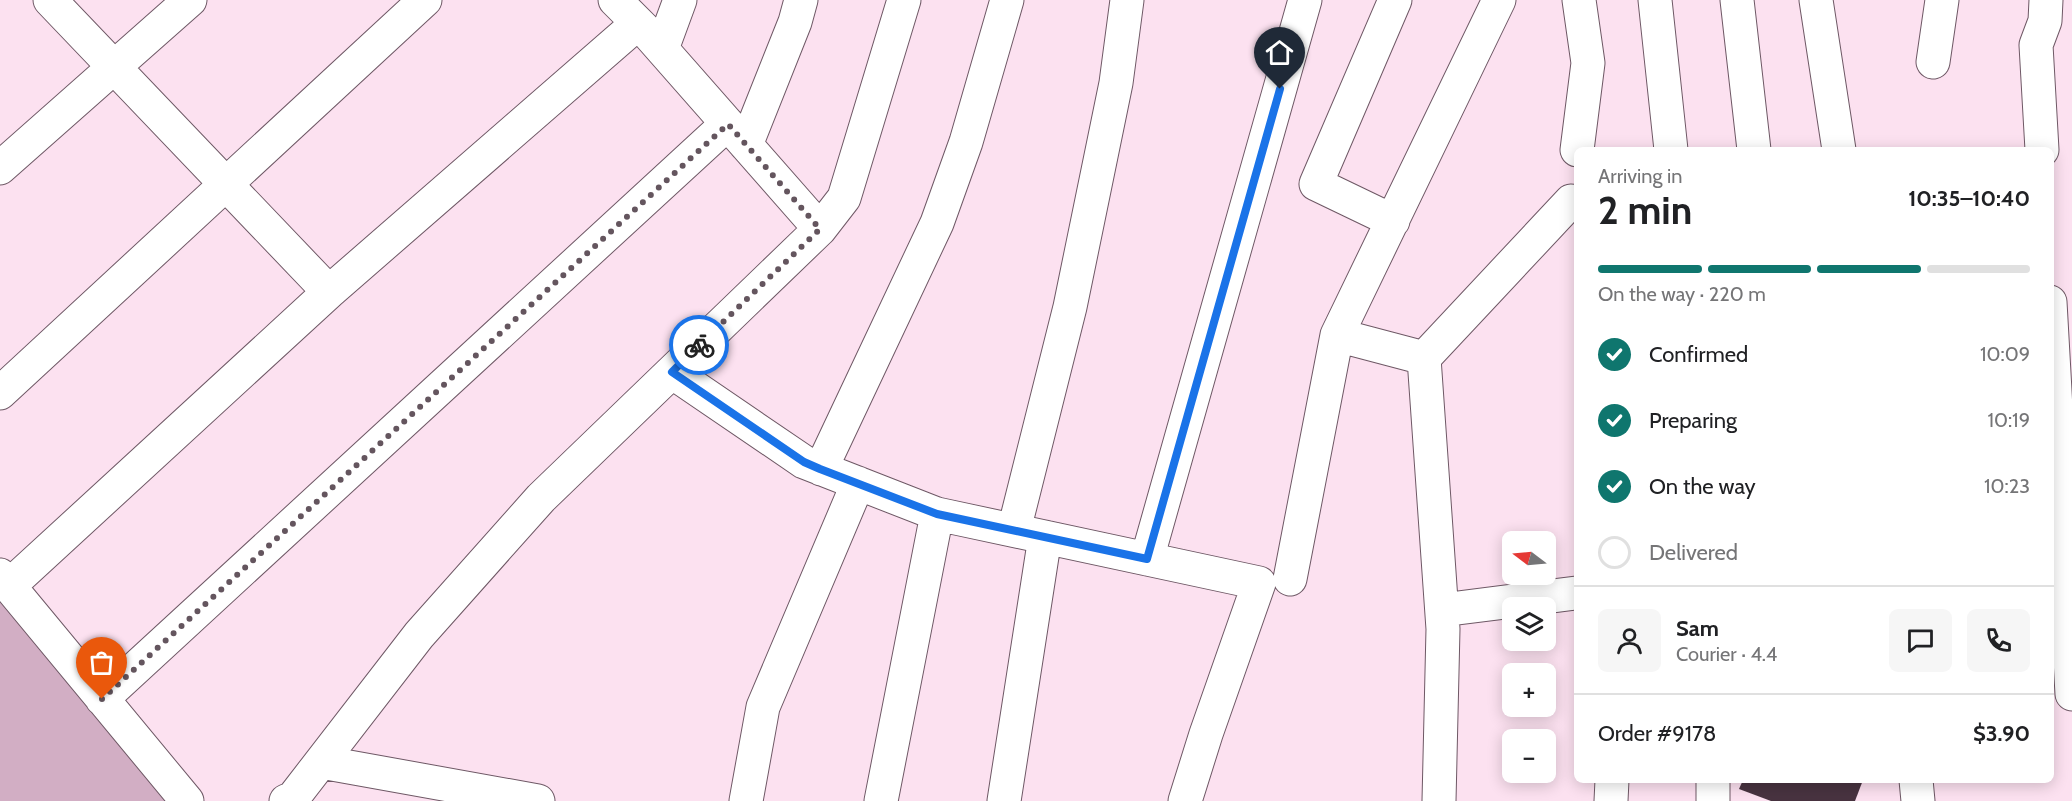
<!DOCTYPE html>
<meta charset="utf-8">
<style>
:root{--surface:#fff;--page:#f6f6f6;--text:#202124;--muted:#757577;--line:#e0e0e0;--accent:#0f766e}
body{margin:0;font-family:Cabin,sans-serif;background:var(--page);color:var(--text);height:100vh;display:flex;flex-direction:column;font-size:22px;white-space:nowrap}
*{box-sizing:border-box;margin:0}
p{font-size:20px;color:var(--muted)}
.icon{flex:none;width:33px;height:33px;fill:none;stroke:currentColor;stroke-width:2;stroke-linecap:round;stroke-linejoin:round}
.map{position:relative;flex:1;overflow:hidden}
.sheet{position:absolute;left:1574px;top:147px;width:480px;height:636px;display:flex;flex-direction:column;background:var(--surface);border-radius:9px;box-shadow:0 3px 15px #0003}
.sheet>*{flex:none}
.needle{width:39px;rotate:286deg}
.buttons{position:absolute;left:1502px;top:531px;display:grid;gap:12px}
.buttons a{display:grid;place-items:center;width:54px;height:54px;border-radius:9px;background:var(--surface);box-shadow:0 3px 15px #0003;font-size:30px}
.pin{position:absolute;display:grid;place-items:center;width:51px;height:51px;color:#fff;margin:-62px -26px;border-radius:50% 50% 50% 0;rotate:-45deg;box-shadow:0 0 6px #0007}
.pin .icon{rotate:45deg}
.courier{position:absolute;display:grid;place-items:center;width:60px;height:60px;margin:-30px;border:4px solid #1a73e8;border-radius:50%;background:#fff;color:#222;box-shadow:0 2px 8px #0007}
.overview em{font-style:normal;font-weight:800}
.overview div{display:flex;flex-direction:column-reverse}
.overview{display:flex;align-items:center;justify-content:space-between;height:102px;padding:0 24px}
h1{font-size:39px;font-weight:800;line-height:45px}
.bar{display:grid;grid-template-columns:repeat(4,1fr);gap:9px 6px;align-content:center;height:72px;padding:0 24px}
.bar i{height:8px;border-radius:4px;background:var(--line)}
.bar .on{background:var(--accent)}
.bar p{grid-column:span 4}
.line{display:flex;align-items:center;gap:15px;padding:0 24px;border-top:2px solid var(--line)}
.line div{flex:1}
.round{display:grid;place-items:center;flex:none;width:63px;height:63px;border-radius:9px;background:var(--page)}
ol{padding:0 24px;list-style:none}
li{display:flex;align-items:center;gap:18px;height:66px}
li p{margin-inline-start:auto}
li .icon{padding:6px;border-radius:50%;background:var(--accent);color:#fff;stroke-width:4}
li:last-child{color:var(--muted)}
li i{width:33px;height:33px;border:3px solid var(--line);border-radius:50%}
.map>svg:first-child{display:block}
.green{fill:#d2aec4}
.building{fill:#483340}
.lines{fill:none;stroke-linecap:round;stroke-linejoin:round}
.minor-casing{stroke:#6e5865;stroke-width:35}
.minor{stroke:#fff;stroke-width:33}
.done{stroke:#64555e;stroke-width:6;stroke-dasharray:0 10.8}
.route{stroke:#1a73e8;stroke-width:8}
</style>
<div class="map">
<svg width="2072" height="801" viewBox="0 0 2072 801">
<rect width="100%" height="100%" fill="#fce1f0"/>
<path class="green" d="M0 577 182 801H0Z"/>
<path class="building" d="M1743 780H1863L1855 801H1771L1739 789Z"/>
<g class="lines">
<defs>
<path id="minor" d="M50 0 329 292
M615 0 645 30 820 229
M1655 0 1671 150
M1737 0 1754 150
M1816 0 1839 150
M662 49 680 0
M1933 62 1942 0
M746 145 795 22 801 0
M1577 150 1588 63 1579 0
M2042 150 2036 45 2045 21 2046 0
M0 168 190 0
M1393 221 1316 184 1395 0
M2050 302 2072 694
M1337 335 1424 358 1443 629 1439 801
M1424 358 1571 201
M672 372 804 462 937 514 1259 583 1206 734 1185 801
M0 393 425 0
M821 469 937 223 966 142 1007 0
M1014 530 1070 307 1116 83 1127 0
M1147 559 1305 0
M0 575 187 801
M1290 579 1337 335 1499 0
M9 586 329 292 638 23
M1442 610 1576 593
M102 699 727 124
M321 762 538 801
M1916 780 1918 801
M286 801 293 798 419 635 541 498 820 229 844 198 904 0
M746 801 763 707 858 483
M881 801 937 514
M1004 801 1045 537
M1611 801 1612 780
M1713 801V780"/>
</defs>
<use href="#minor" class="minor-casing"/>
<use href="#minor" class="minor"/>
</g>
<g class="lines">
<path class="done" d="M102 699 728 124 820 229 699 345"/>
<path class="route" d="M699 345 672 372 804 462 820 469 937 514 1147 559 1280 89"/>
</g>
</svg>
<div class="buttons">
<a><svg class="needle" viewBox="-14 -14 28 28"><path d="M0-13l5 13h-10z" fill="#e53935"/><path d="M0 13l5-13h-10z" fill="#757577"/></svg></a>
<a><svg class="icon" aria-label="layers" viewBox="0 0 24 24"><path d="M12 4l9 5-9 5-9-5zM3 14l9 5 9-5"/></svg></a>
<a>+</a>
<a>−</a>
</div>
<div class="pin" style="left:102px;top:699px;background:#ea580c"><svg class="icon" aria-label="bag" viewBox="0 0 24 24"><path d="M5 8h14l-1 12H6zM9 8a3 3 0 0 1 6 0"/></svg></div>
<div class="pin" style="left:1280px;top:89px;background:#1f2937"><svg class="icon" aria-label="home" viewBox="0 0 24 24"><path d="M3 11l9-7 9 7M6 9v11h12V9"/></svg></div>
<div class="courier" style="left:699px;top:345px"><svg class="icon" aria-label="bike" viewBox="0 0 24 24"><circle cx="6" cy="16" r="4"/><circle cx="18" cy="16" r="4"/><path d="M6 16l4-8h5l3 8M10 8l3 8H6M13 5h3"/></svg></div>
<section class="sheet">
<div class="overview"><div><h1>2 min</h1><p>Arriving in</p></div><em>10:35–10:40</em></div>
<div class="bar"><i class="on"></i><i class="on"></i><i class="on"></i><i></i><p>On the way · 220 m</p></div>
<ol>
<li><svg class="icon" aria-label="check" viewBox="0 0 24 24"><path d="M5 12l5 5 9-10"/></svg>Confirmed<p>10:09</p></li>
<li><svg class="icon" aria-label="check" viewBox="0 0 24 24"><path d="M5 12l5 5 9-10"/></svg>Preparing<p>10:19</p></li>
<li><svg class="icon" aria-label="check" viewBox="0 0 24 24"><path d="M5 12l5 5 9-10"/></svg>On the way<p>10:23</p></li>
<li><i></i>Delivered</li>
</ol>
<div class="line" style="height:108px"><a class="round"><svg class="icon" aria-label="person" viewBox="0 0 24 24"><circle cx="12" cy="8" r="4"/><path d="M4 21q1-7 8-7t8 7"/></svg></a><div><b>Sam</b><p>Courier · 4.4</p></div><a class="round"><svg class="icon" aria-label="chat" viewBox="0 0 24 24"><path d="M4 5h16v11H9l-5 4z"/></svg></a><a class="round"><svg class="icon" aria-label="phone" viewBox="0 0 24 24"><path d="M5 4h4l2 5-3 2q2 4 5 5l2-3 5 2v4C11 20 4 13 5 4z"/></svg></a></div>
<div class="line" style="height:78px"><div>Order #9178</div><b>$3.90</b></div>
</section>
</div>
